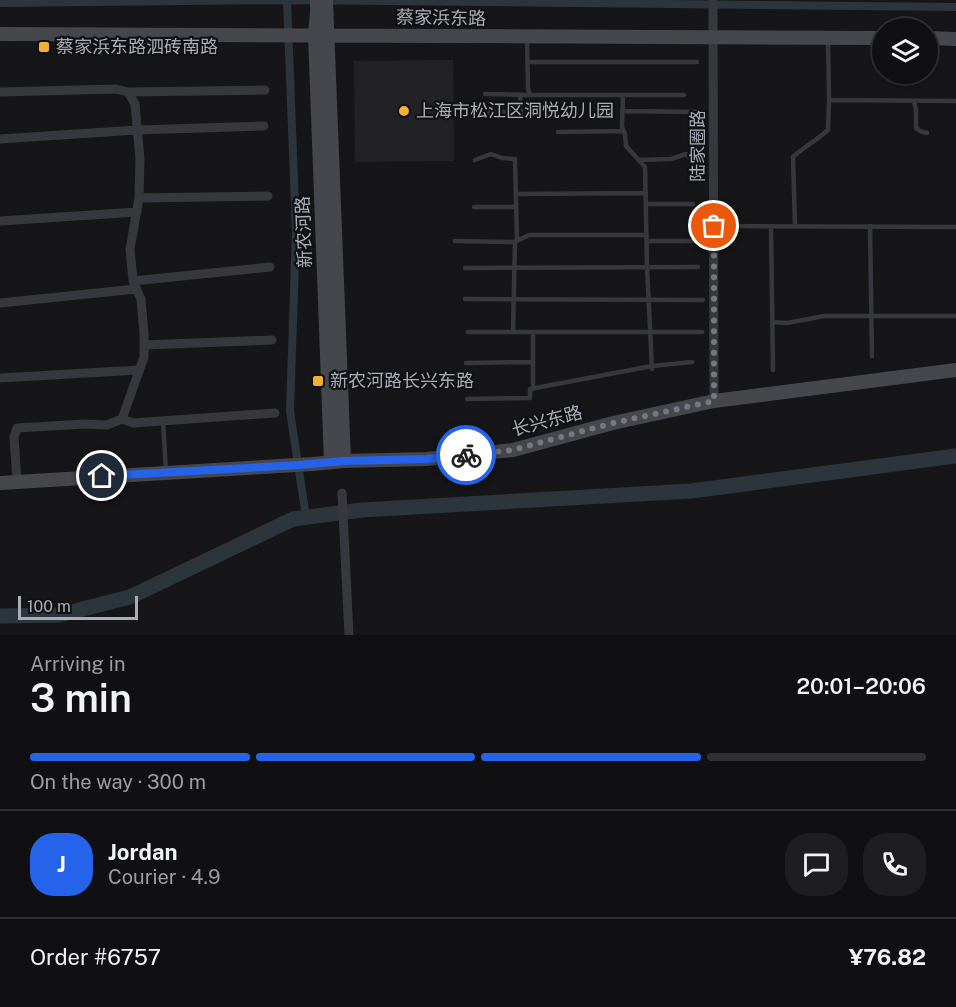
<!DOCTYPE html>
<meta charset="utf-8">
<style>
:root{--surface:#101012;--page:#1e1e20;--text:#f1f3f6;--muted:#9c9d9f;--line:#303032;--accent:#2563eb}
body{margin:0;font-family:"Public Sans","Noto Sans SC",sans-serif;background:var(--page);color:var(--text);height:100vh;display:flex;flex-direction:column;font-size:22px;white-space:nowrap}
*{box-sizing:border-box;margin:0}
p{font-size:20px;color:var(--muted)}
.icon{flex:none;width:33px;height:33px;fill:none;stroke:currentColor;stroke-width:2;stroke-linecap:round;stroke-linejoin:round}
.map{position:relative;height:635px;overflow:hidden}
.panel{display:flex;flex-direction:column;background:var(--surface);flex:1}
.panel>*{flex:none}
.tools{position:absolute;left:872px;top:18px;display:grid;gap:12px}
.tools a{display:grid;place-items:center;width:66px;height:66px;border-radius:50%;background:var(--surface);box-shadow:0 2px 4px #0004,0 0 0 2px var(--line);font-size:30px}
.scale{position:absolute;left:18px;bottom:15px;width:120px;box-sizing:border-box;padding-left:6px;border:3px solid #a8adb8;border-top:0;font-size:16px;line-height:21px;white-space:nowrap;color:#a8adb8;-webkit-text-stroke:4px #111113;paint-order:stroke}
.pin{position:absolute;display:grid;place-items:center;width:51px;height:51px;color:#fff;margin:-26px;border:3px solid #fff;border-radius:50%;box-shadow:0 2px 6px #0007}
.courier{position:absolute;display:grid;place-items:center;width:60px;height:60px;margin:-30px;border:4px solid #2563eb;border-radius:50%;background:#fff;color:#222;box-shadow:0 2px 8px #0007}
.overview em{font-style:normal;font-weight:600}
.overview div{display:flex;flex-direction:column-reverse}
.overview{display:flex;align-items:center;justify-content:space-between;height:102px;padding:0 30px}
h1{font-size:39px;font-weight:600;line-height:45px}
.bar{display:grid;grid-template-columns:repeat(4,1fr);gap:9px 6px;align-content:center;height:72px;padding:0 30px}
.bar i{height:8px;border-radius:4px;background:var(--line)}
.bar .selected{background:var(--accent)}
.bar p{grid-column:span 4}
.line{display:flex;align-items:center;gap:15px;padding:0 30px;border-top:2px solid var(--line)}
.line div{flex:1}
.round{display:grid;place-items:center;flex:none;width:63px;height:63px;border-radius:24px;background:var(--page)}
.map>svg:first-child{display:block}
.built{fill:#222225}
.lines{fill:none;stroke-linecap:round;stroke-linejoin:round}
.canal{stroke:#2c353c;stroke-width:8}
.river{stroke:#2c353c;stroke-width:15}
.lane{stroke:#37383d;stroke-width:4.5}
.street{stroke:#37383d;stroke-width:9}
.secondary{stroke:#45474d;stroke-width:14}
.done{stroke:#757880;stroke-width:6;stroke-dasharray:0 10.8}
.route{stroke:#2563eb;stroke-width:8}
.poi-dot{fill:#f2b134;stroke:#111113;stroke-width:2}
.labels{text-anchor:middle;stroke-width:4.5;stroke-linejoin:round;paint-order:stroke}
.street-label{font-size:18px;fill:#a8adb8;stroke:#111113}
.poi-label{font-size:18px;fill:#a8adb8;stroke:#111113;text-anchor:start}
</style>
<div class="map">
<svg width="956" height="635" viewBox="0 0 956 635">
<rect width="100%" height="100%" fill="#161618"/>
<path class="built" d="M453 60 454 161 355 162 354 61Z"/>
<g class="lines">
<path class="canal" d="M287 0 296 231 290 411 306 517
M0 3 287 0 956 7"/>
<path class="river" d="M0 616 59 615 130 597 293 519 362 510 691 491 956 456"/>
<path class="lane" d="M527 38 528 89 530 95H684
M828 40 829 100 956 101
M528 62H697
M485 94 530 95
M623 95 622 127 625 134 626 146 645 167 647 266 652 369
M914 101 916 110V128L920 131 927 133
M622 111 700 112
M486 112H521L520 95
M558 132 624 131
M475 160 491 154 502 158 515 159 517 241
M639 160 671 159 686 154 692 160
M516 194 646 193
M646 204H693
M474 207H516
M714 226 956 227
M771 226 773 370
M795 226 793 157C804 147 817 140 828 130L829 100
M870 226 872 356
M455 241 515 242 529 235H646
M647 241H700
M465 268 698 267
M465 299 703 300
M772 322 787 323 824 316H956
M468 332H702
M513 332 515 242
M533 332V362
M466 363 533 362V389
M467 399 530 398V389L652 366 692 362
M163 421 166 472"/>
<path class="street" d="M713 0 714 401
M0 92 116 89 128 92 135 104 140 159 139 198 130 249 133 281 141 299 144 334V357L122 419 107 425 84 424 17 428 14 437 17 481
M128 92 265 90
M0 139 137 130 264 126
M139 198 268 196
M0 221 137 212
M133 281 270 267
M0 303 136 289
M144 345 272 340
M0 378 139 370
M122 419 133 423 275 413
M342 493 349 635"/>
<path class="secondary" d="M317 0V13L315 35 331 462
M326 0 344 461
M0 34 882 38
M927 38 956 39
M0 483 313 464 344 461 427 459 513 450 613 423 714 401 956 370"/>
</g>
<g class="lines">
<path class="done" d="M466 455 513 450 613 423 714 401V226"/>
<path class="route" d="M102 476 299 465 344 461 427 459 466 455"/>
</g>
<g class="poi-dot">
<rect x="38" y="41" width="12" height="12" rx="3"/>
<circle cx="404" cy="111" r="6"/>
<rect x="312" y="375" width="12" height="12" rx="3"/>
</g>
<g class="labels">
<g class="street-label">
<text transform="translate(441 18) rotate(1)" y="6">蔡家浜东路</text>
<text transform="translate(698 146) rotate(-90)" y="6">陆家圈路</text>
<text transform="translate(304 232) rotate(-92)" y="6">新农河路</text>
<text transform="translate(547 421) rotate(-15)" y="6">长兴东路</text>
</g>
<g class="poi-label">
<text x="56" y="53">蔡家浜东路泗砖南路</text>
<text x="416" y="117">上海市松江区洞悦幼儿园</text>
<text x="330" y="387">新农河路长兴东路</text>
</g>
</g>
</svg>
<div class="tools">
<a><svg class="icon" aria-label="layers" viewBox="0 0 24 24"><path d="M12 4l9 5-9 5-9-5zM3 14l9 5 9-5"/></svg></a>
</div>
<div class="scale">100 m</div>
<div class="pin" style="left:714px;top:226px;background:#ea580c"><svg class="icon" aria-label="bag" viewBox="0 0 24 24"><path d="M5 8h14l-1 12H6zM9 8a3 3 0 0 1 6 0"/></svg></div>
<div class="pin" style="left:102px;top:476px;background:#1f2937"><svg class="icon" aria-label="home" viewBox="0 0 24 24"><path d="M3 11l9-7 9 7M6 9v11h12V9"/></svg></div>
<div class="courier" style="left:466px;top:455px"><svg class="icon" aria-label="bike" viewBox="0 0 24 24"><circle cx="6" cy="16" r="4"/><circle cx="18" cy="16" r="4"/><path d="M6 16l4-8h5l3 8M10 8l3 8H6M13 5h3"/></svg></div>
</div>
<section class="panel">
<div class="overview"><div><h1>3 min</h1><p>Arriving in</p></div><em>20:01–20:06</em></div>
<div class="bar"><i class="selected"></i><i class="selected"></i><i class="selected"></i><i></i><p>On the way · 300 m</p></div>
<div class="line" style="height:108px"><b class="round" style="background:var(--accent);color:#fff">J</b><div><b>Jordan</b><p>Courier · 4.9</p></div><a class="round"><svg class="icon" aria-label="chat" viewBox="0 0 24 24"><path d="M4 5h16v11H9l-5 4z"/></svg></a><a class="round"><svg class="icon" aria-label="phone" viewBox="0 0 24 24"><path d="M5 4h4l2 5-3 2q2 4 5 5l2-3 5 2v4C11 20 4 13 5 4z"/></svg></a></div>
<div class="line" style="height:78px"><div>Order #6757</div><b>¥76.82</b></div>
</section>
